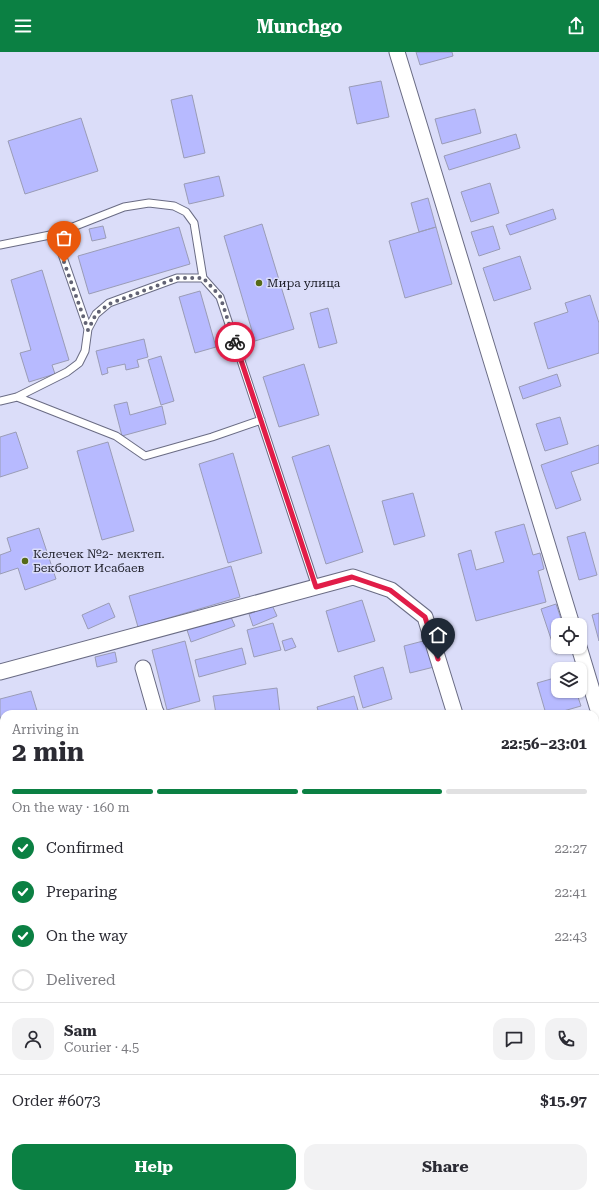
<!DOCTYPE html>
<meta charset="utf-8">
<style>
:root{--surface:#fff;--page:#f2f2f3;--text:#2b2b33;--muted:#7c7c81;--line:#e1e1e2;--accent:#0b8043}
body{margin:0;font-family:"Roboto Serif",serif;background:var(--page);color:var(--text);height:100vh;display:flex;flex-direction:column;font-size:15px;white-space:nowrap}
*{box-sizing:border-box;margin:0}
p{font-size:13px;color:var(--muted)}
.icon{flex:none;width:22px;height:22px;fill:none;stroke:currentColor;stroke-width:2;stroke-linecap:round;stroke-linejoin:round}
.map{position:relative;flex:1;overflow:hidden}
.side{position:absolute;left:0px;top:658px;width:599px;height:488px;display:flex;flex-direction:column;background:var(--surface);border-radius:12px 12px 0 0;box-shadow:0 1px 3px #0004}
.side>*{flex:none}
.controls{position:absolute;left:551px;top:566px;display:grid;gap:8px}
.controls a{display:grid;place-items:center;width:36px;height:36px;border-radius:8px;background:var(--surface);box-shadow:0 1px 3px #0004;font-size:20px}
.pin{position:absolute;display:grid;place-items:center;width:34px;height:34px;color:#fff;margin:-41px -17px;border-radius:50% 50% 50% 0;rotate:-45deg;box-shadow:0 0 4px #0007}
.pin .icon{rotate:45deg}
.courier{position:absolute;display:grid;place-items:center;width:40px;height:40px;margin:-20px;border:3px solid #e11d48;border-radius:50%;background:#fff;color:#222;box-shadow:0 1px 5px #0007}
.headline em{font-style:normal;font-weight:700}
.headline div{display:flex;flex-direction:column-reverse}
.headline{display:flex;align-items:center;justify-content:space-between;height:68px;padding:0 12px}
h1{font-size:26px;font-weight:700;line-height:30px}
.bar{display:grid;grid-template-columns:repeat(4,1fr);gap:6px 4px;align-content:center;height:48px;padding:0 12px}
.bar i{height:5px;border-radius:3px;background:var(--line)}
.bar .active{background:var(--accent)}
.bar p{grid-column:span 4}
.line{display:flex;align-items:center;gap:10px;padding:0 12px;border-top:1px solid var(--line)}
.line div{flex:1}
.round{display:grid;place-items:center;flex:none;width:42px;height:42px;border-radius:12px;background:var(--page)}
ol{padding:0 12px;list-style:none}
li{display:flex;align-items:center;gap:12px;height:44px}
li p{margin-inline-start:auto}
li .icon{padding:4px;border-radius:50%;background:var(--accent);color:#fff;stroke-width:4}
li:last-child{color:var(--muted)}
li i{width:22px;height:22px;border:2px solid var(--line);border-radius:50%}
.cta{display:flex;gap:8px;margin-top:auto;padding:8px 12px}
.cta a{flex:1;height:46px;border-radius:12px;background:var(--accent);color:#fff;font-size:16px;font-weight:700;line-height:46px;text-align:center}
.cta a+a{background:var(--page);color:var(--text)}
header{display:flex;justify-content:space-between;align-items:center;height:52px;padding:0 12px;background:var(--accent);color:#fff;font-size:18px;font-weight:700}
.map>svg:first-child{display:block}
.building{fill:#b7baff;stroke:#9a9cb6}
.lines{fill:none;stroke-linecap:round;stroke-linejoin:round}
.service-casing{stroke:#6a6c84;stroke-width:9}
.minor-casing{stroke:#6a6c84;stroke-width:17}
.tertiary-casing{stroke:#6a6c84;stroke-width:21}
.path{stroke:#9092a7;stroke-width:2.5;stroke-dasharray:3 2;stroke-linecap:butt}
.service{stroke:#fff;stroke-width:7}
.minor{stroke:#fff;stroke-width:15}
.tertiary{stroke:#fff;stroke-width:19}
.done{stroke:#626374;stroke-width:4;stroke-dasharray:0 7.2}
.route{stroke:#e11d48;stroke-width:5}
.poi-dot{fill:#566a18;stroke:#dbddf9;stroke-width:1.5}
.labels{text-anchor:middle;stroke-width:3;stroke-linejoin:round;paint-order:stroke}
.poi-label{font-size:12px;fill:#21222c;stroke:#dbddf9;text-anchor:start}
</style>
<header><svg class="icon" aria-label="menu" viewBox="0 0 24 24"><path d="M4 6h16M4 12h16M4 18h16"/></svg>Munchgo<svg class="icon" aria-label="share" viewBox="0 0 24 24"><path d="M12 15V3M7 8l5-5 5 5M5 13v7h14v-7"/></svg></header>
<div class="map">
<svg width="599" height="1146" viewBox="0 0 599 1146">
<rect width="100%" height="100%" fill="#dbddf9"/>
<path class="building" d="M416 0H452L453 4 420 13Z
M381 29 389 65 357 72 349 35Z
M192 43 205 101 184 106 171 48Z
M475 57 481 81 442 92 435 67Z
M81 66 98 119 25 142 8 89Z
M516 82 520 96 449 118 444 104Z
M219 124 224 144 189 152 184 132Z
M490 131 499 161 471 170 461 140Z
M428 146 436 175 419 180 411 151Z
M553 157 556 167 510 183 506 173Z
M262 172 294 277 255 289 224 184Z
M103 174 106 186 92 189 89 177Z
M493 174 500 197 479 204 471 180Z
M179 175 190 212 89 242 78 204Z
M436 175 452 232 405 246 389 189Z
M520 204 531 237 494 249 483 216Z
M42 218 69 308 52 313 55 322 29 330 20 301 31 298 11 228Z
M200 239 216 295 195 301 179 245Z
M590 243 599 271V301L548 317 534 271 568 260 565 251Z
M328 256 337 291 319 296 310 261Z
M144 287 148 305 137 308 139 315 126 318 125 312 107 316 108 321 102 323 96 299Z
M161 304 174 349 161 353 148 308Z
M304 312 319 363 279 375 263 325Z
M557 322 561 334 523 347 519 335Z
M127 350 130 363 162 354 166 372 122 384 114 353Z
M560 365 568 392 545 399 536 372Z
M16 380 28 416 0 425V385Z
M108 390 134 479 102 488 77 399Z
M329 393 363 500 326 512 292 405Z
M599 393V411L571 420 581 448 556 457 541 413Z
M233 401 262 501 228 511 199 412Z
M413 441 425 484 394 493 382 449Z
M524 472 533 503 540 501 544 517 538 519 546 550 476 569 458 502 471 498 476 518 504 510 495 480Z
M39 476 56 527 25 538 18 516 0 522V503L11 499 7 486Z
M585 480 597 523 579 528 567 485Z
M231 514 240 545 138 575 129 544Z
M362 548 375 589 338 600 326 559Z
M109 551 115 565 88 577 82 563Z
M556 552 563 573H558V595H570V597L556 602 541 557Z
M272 553 277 564 253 574 249 562Z
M599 561V589L592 563Z
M230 563 235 574 191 590 187 578Z
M273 571 281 598 254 605 247 578Z
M292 586 296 595 285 599 282 589Z
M427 588 434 615 410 621 404 594Z
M185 589 200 649 167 658 152 598Z
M242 596 246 612 199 625 195 608Z
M115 600 117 610 97 615 95 605Z
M383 615 392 647 363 656 354 624Z
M558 625V639H576L581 654 553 662H546L537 631Z
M277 636 280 662H216L213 644Z
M31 639 38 662H4V678L0 664V647Z
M354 644 359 662H319L317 655Z
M599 726V745L595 747V727Z
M0 763 4 777V854L0 855Z
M0 908 4 923V926L0 928Z
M599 929V962L595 963V930Z
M4 1067V1077L0 1078V1068Z
M42 1142H71V1146H42Z
M114 1142H129L130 1146H114Z
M257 1142H305L306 1146H255L254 1143Z
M305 1142H354V1143L339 1146H306Z"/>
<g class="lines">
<defs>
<path id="service" d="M55 182 88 277
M0 193 55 182 124 155 149 151 174 154 186 160 194 171 203 226
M17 345 116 384 145 404 212 385 261 368
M0 349 17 345 67 320 79 311 85 299 88 277 96 262 109 251 177 226H203L220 245 316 535
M0 743 4 741"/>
<path id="minor" d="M397 0 572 573
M579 595 599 661
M143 616 155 658 157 662
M0 620 353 525 391 538 425 565 455 662
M0 721 4 733
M0 964 4 963
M110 1142V1146"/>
<path id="tertiary" d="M595 1122 599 1121
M475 1146 494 1142"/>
</defs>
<use href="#service" class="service-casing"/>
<use href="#minor" class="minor-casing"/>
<use href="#tertiary" class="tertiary-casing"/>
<path class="path" d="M593 1146V1142"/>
<use href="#service" class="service"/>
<use href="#minor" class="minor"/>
<use href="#tertiary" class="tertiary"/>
</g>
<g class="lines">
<path class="done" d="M64 210 88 278 96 262 109 252 177 226H203L220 244 235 290"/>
<path class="route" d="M235 290 316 535 352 525 390 538 425 565 438 607"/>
</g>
<g class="poi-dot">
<circle cx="259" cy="231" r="4"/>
<circle cx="25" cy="509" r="4"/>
</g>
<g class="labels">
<g class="poi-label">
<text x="267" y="235">Мира улица</text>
<text x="33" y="506">Келечек №2- мектеп.<tspan x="33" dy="14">Бекболот Исабаев</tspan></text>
</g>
</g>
</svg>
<div class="controls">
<a><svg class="icon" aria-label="locate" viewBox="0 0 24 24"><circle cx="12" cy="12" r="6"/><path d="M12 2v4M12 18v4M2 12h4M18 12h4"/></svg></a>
<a><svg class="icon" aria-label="layers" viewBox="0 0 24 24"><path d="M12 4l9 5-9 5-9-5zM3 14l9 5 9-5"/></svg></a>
</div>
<div class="pin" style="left:64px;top:210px;background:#ea580c"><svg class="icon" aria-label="bag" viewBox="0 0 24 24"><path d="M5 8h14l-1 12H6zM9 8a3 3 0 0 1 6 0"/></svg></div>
<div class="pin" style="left:438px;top:607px;background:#1f2937"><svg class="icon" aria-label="home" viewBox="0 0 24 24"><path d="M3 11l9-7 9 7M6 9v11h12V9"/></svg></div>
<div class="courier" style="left:235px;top:290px"><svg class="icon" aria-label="bike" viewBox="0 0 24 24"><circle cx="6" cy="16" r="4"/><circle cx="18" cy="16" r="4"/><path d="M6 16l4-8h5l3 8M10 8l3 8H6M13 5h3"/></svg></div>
<section class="side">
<div class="headline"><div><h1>2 min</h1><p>Arriving in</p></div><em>22:56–23:01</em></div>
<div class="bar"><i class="active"></i><i class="active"></i><i class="active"></i><i></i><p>On the way · 160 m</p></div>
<ol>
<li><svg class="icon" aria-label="check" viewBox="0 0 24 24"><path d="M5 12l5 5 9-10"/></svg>Confirmed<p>22:27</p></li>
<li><svg class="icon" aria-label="check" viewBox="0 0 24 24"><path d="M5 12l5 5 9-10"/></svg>Preparing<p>22:41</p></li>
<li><svg class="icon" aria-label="check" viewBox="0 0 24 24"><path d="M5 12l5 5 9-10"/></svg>On the way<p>22:43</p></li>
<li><i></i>Delivered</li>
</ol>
<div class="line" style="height:72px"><a class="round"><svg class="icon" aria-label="person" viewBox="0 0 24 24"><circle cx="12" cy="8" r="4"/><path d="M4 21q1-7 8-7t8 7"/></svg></a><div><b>Sam</b><p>Courier · 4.5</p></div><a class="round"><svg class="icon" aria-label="chat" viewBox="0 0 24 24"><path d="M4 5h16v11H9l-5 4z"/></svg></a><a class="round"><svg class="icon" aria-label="phone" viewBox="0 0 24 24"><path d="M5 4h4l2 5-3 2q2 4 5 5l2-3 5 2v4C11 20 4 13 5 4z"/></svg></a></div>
<div class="line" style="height:52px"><div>Order #6073</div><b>$15.97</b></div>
<div class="cta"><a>Help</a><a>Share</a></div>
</section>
</div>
